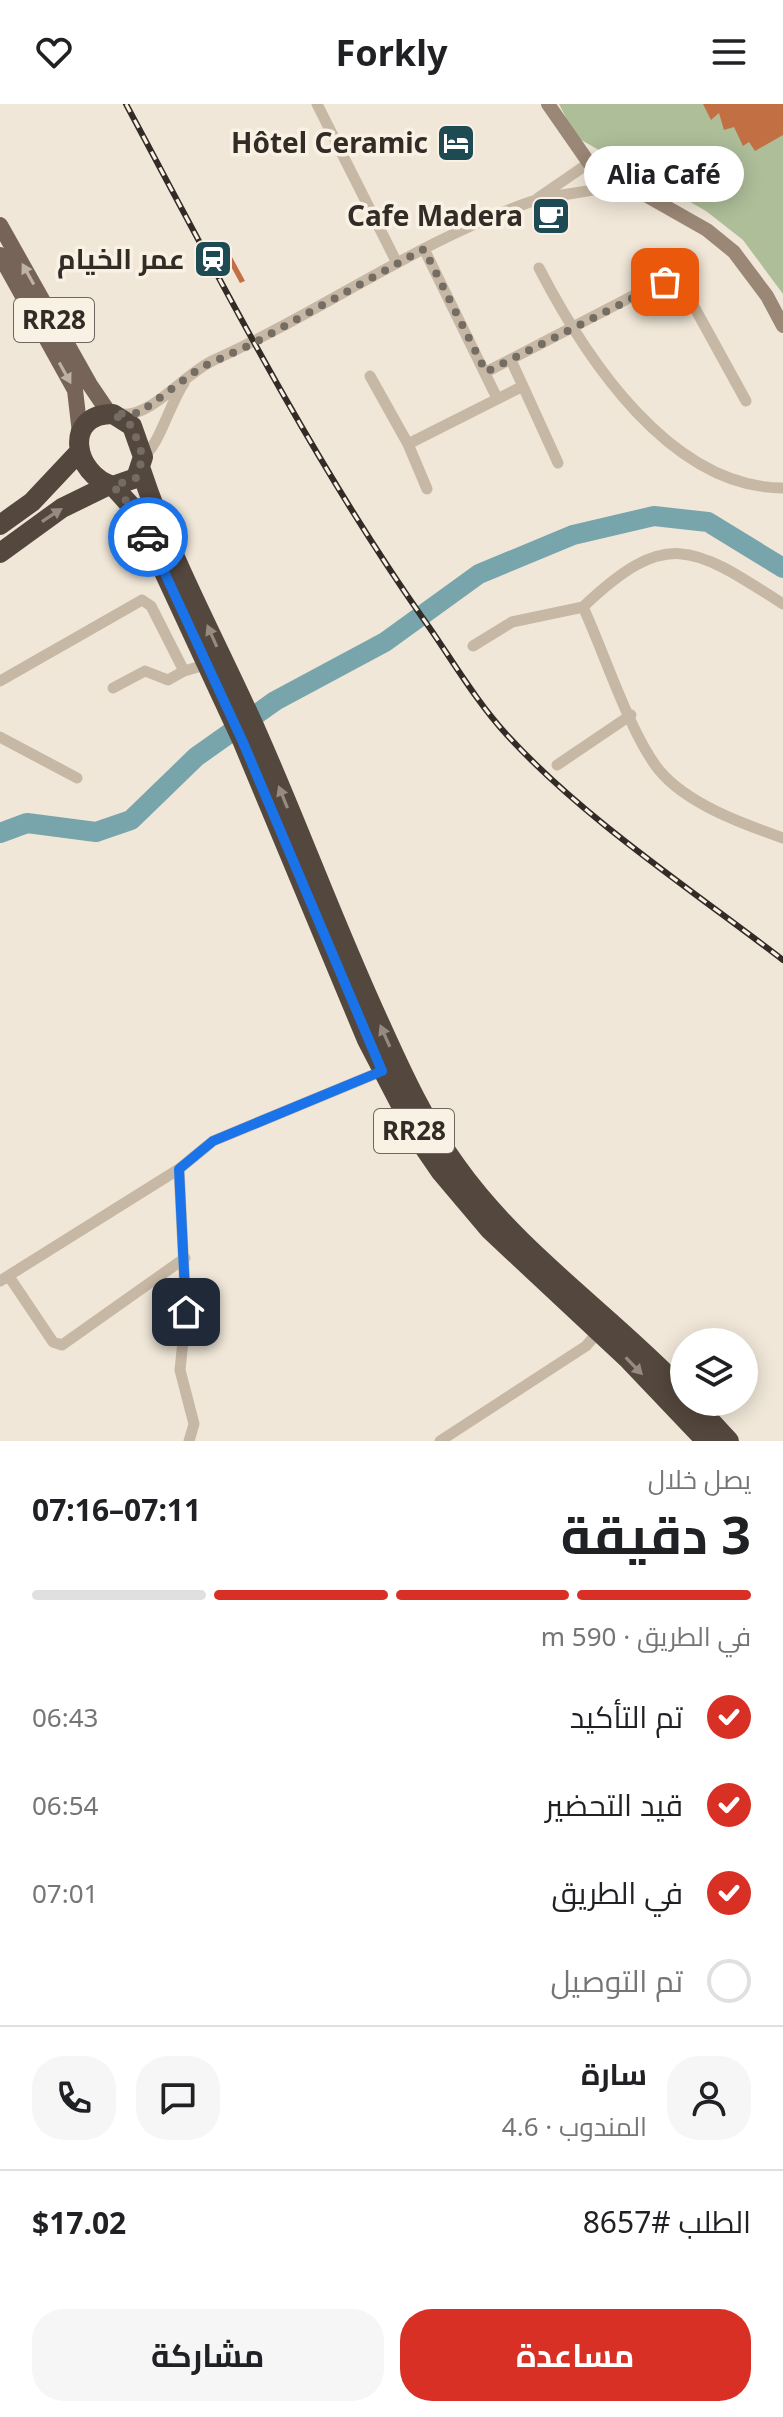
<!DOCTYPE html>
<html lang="ar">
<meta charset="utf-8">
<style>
:root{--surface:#fff;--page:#f6f6f6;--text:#202124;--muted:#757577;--line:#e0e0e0;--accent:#d93025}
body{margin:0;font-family:"Noto Sans",Cairo,sans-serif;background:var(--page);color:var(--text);direction:rtl;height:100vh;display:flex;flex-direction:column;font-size:30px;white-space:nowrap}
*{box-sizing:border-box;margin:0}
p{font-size:26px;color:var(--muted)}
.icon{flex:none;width:44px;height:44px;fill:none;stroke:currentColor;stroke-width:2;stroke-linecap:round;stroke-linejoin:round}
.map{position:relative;height:1337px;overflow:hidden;direction:ltr}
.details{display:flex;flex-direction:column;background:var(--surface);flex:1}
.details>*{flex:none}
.tools{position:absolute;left:670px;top:1224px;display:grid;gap:16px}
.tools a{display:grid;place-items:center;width:88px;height:88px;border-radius:50%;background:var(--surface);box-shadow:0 4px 20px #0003;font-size:40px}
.pin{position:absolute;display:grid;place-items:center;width:68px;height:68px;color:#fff;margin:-34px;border-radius:16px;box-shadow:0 4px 12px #0006}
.courier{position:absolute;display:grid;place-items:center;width:80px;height:80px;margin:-40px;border:6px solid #1a73e8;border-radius:50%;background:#fff;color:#222;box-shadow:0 2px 10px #0007}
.bubble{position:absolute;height:56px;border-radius:28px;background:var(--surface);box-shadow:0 4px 20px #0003;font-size:26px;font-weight:700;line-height:56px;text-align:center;direction:rtl}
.overview em{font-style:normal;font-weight:700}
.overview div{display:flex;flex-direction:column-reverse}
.overview{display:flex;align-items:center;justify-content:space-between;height:136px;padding:0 32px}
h1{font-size:52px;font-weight:700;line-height:60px}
.bar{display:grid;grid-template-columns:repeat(4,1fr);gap:12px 8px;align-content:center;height:96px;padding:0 32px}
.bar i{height:10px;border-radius:6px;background:var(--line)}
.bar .active{background:var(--accent)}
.bar p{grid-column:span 4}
.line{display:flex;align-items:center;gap:20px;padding:0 32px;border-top:2px solid var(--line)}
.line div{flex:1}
.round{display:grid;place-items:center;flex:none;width:84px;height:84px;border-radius:32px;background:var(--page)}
ol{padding:0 32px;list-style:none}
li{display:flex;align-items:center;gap:24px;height:88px}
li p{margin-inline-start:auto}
li .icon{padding:8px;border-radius:50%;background:var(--accent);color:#fff;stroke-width:4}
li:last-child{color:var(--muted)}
li i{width:44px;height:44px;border:4px solid var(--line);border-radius:50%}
.cta{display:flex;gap:16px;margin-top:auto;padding:16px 32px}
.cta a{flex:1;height:92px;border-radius:32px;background:var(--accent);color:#fff;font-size:32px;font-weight:700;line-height:92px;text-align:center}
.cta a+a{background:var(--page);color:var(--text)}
header{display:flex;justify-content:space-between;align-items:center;height:104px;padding:0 32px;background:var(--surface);font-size:36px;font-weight:700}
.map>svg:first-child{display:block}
.green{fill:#aebe99}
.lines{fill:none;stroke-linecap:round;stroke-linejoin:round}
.river{stroke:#78a4ac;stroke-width:20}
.building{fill:#c27043}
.street{stroke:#c7b8a5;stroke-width:11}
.secondary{stroke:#9b8776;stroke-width:14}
.primary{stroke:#756457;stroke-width:16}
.highway{stroke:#54473d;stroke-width:20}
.rail-casing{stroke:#332b26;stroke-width:6}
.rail{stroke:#f8f1e4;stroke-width:3;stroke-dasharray:9;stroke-linecap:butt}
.oneway{fill:#bdb2a5}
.oneway2{fill:#968b80}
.done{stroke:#756d64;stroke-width:8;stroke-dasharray:0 14.4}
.route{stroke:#1a73e8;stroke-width:10}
.labels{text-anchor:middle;stroke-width:7;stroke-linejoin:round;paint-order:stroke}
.shield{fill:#f8f1e4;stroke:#6e665f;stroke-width:2}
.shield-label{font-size:26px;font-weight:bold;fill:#332b26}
.poi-label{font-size:28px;font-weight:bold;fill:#332b26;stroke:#f8f1e4;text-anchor:end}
</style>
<header><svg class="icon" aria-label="menu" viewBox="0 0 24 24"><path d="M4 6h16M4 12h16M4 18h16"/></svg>Forkly<svg class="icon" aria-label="heart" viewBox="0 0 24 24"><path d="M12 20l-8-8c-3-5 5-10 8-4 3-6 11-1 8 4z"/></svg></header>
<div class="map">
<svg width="783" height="1337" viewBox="0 0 783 1337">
<rect width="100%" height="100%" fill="#f0e7d8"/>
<path class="green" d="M559 0H783V190L743 136 706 107 576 33Z"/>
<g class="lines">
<path class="river" d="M0 729 27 719 96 728 131 716 196 653 275 597 385 538 479 470 573 431 654 412 708 418 783 464"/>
</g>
<path class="building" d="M703 0H783V31L755 47 749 38 743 42 734 23 724 26 719 9 711 16Z
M226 142 245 177 240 179 221 144Z"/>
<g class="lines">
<path class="street" d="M317 0 397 159
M538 94 589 59
M424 145 497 294
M539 164C585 253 670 384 783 384
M511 256 558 359
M486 268 654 181 673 178 686 188 746 297
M370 272 408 340 427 385
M122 310C152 313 185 269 214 256 321 208 418 137 530 98 556 90 597 87 626 80
M408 340 521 283
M143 353C159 342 170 299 184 279
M783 500C693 442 667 423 583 503 604 548 630 630 659 666 687 700 743 720 783 734
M473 542 512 518 583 503
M0 577 142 496 151 502 184 567 205 561
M113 584 145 567 168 576 184 567
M0 633 77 674
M557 661 631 611
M179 1065 186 1208 180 1266 194 1320 189 1337
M10 1174 53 1238 62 1241 185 1154
M0 1177 179 1065 213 1037 387 965
M440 1337 586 1242 601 1225"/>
<path class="secondary" d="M548 0 589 59 707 126 734 148 767 192 783 222"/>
<path class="primary" d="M0 121 90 281 109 309
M0 151 75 286 80 329"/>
<path class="highway" d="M113 310 132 322 143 353 136 374 113 382C74 371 62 310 113 310Z
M141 366C171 457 219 543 258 631 300 726 336 825 380 920 402 969 425 1019 457 1063 519 1150 611 1211 684 1288
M113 382 131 402 152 442 242 636 367 936 419 1036 441 1068 490 1126 629 1256 706 1337
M0 421 32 398 80 347
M0 449 62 404 109 381
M693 1298 729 1337"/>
<defs>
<path id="rail" d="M126 0C219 174 309 351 422 513 450 552 474 595 507 631 585 716 691 785 783 856"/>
</defs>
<use href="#rail" class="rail-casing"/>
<use href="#rail" class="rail"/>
</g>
<defs><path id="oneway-solid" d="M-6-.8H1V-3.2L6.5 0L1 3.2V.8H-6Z" transform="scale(2)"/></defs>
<g class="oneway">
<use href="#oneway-solid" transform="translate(28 170) rotate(-119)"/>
<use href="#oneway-solid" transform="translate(65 269) rotate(61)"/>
</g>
<g class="oneway2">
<use href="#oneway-solid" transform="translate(52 411) rotate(-33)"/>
<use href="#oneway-solid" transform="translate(212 532) rotate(-114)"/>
<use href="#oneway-solid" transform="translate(283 693) rotate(-112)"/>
<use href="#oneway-solid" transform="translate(385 932) rotate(-114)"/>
<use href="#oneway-solid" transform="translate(634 1262) rotate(46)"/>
</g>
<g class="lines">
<path class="done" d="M148 433 131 402 113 382 136 374 143 353 132 322 113 310 139 309 200 264 254 239 424 145 486 268 665 178"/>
<path class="route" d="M148 433 242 636 382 967 213 1037 179 1065 186 1208"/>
</g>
<defs>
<symbol id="hotel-square" viewBox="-11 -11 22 22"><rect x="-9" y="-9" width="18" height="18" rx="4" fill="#1d4a53" stroke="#f8f1e4"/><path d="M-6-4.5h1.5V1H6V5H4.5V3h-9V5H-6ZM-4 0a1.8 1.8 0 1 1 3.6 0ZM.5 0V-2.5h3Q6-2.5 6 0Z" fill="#fff"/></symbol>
<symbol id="cafe-square" viewBox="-11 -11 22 22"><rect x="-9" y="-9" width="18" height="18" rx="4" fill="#1d4a53" stroke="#f8f1e4"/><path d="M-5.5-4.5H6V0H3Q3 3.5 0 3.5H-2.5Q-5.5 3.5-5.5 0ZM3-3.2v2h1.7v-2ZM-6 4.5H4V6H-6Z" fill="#fff"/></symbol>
<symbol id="station-square" viewBox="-11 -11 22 22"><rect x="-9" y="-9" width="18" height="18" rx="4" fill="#1d4a53" stroke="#f8f1e4"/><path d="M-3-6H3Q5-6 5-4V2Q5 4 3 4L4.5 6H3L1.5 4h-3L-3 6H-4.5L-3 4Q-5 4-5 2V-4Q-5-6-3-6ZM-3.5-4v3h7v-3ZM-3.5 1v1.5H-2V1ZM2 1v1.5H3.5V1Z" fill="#fff"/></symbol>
</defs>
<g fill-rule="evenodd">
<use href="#hotel-square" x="434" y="17" width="44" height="44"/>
<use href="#cafe-square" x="529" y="90" width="44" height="44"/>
<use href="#station-square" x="191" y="133" width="44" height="44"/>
</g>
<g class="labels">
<g class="shield">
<rect x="14" y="194" width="80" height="44" rx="6"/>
<rect x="374" y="1005" width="80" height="44" rx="6"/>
</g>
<g class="shield-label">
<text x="54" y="225">RR28</text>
<text x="414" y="1036">RR28</text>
</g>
<g class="poi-label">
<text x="428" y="49">Hôtel Ceramic</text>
<text x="523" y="122">Cafe Madera</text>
<text x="185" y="165">عمر الخيام</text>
</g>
</g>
</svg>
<div class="tools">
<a><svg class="icon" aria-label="layers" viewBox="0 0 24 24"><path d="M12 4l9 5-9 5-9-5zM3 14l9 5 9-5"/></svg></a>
</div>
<div class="pin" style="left:665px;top:178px;background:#ea580c"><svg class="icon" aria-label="bag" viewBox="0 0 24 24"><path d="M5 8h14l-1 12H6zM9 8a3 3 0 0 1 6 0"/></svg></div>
<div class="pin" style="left:186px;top:1208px;background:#1f2937"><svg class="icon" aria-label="home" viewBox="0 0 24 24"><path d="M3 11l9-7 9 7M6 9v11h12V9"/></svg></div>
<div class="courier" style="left:148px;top:433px"><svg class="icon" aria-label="car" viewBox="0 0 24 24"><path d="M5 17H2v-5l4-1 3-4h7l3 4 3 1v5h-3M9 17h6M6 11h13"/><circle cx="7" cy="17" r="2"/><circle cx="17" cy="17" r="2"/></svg></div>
<div class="bubble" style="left:584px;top:42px;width:160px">Alia Café</div>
</div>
<section class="details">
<div class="overview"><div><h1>3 دقيقة</h1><p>يصل خلال</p></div><em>07:11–07:16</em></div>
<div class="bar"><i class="active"></i><i class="active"></i><i class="active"></i><i></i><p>في الطريق · 590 m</p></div>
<ol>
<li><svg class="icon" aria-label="check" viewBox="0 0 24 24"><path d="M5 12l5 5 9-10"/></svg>تم التأكيد<p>06:43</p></li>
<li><svg class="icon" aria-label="check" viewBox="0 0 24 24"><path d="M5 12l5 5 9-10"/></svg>قيد التحضير<p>06:54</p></li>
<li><svg class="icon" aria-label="check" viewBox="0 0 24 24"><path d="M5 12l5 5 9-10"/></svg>في الطريق<p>07:01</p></li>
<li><i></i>تم التوصيل</li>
</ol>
<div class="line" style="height:144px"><a class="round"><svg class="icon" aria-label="person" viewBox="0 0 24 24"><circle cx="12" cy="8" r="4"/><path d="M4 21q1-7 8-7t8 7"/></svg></a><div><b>سارة</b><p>المندوب · 4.6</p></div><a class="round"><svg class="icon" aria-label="chat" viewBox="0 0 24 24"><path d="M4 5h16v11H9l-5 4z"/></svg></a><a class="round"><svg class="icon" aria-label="phone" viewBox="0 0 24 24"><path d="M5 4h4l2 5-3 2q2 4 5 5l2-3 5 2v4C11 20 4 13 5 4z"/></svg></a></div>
<div class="line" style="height:104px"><div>الطلب #8657</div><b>$17.02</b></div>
<div class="cta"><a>مساعدة</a><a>مشاركة</a></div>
</section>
